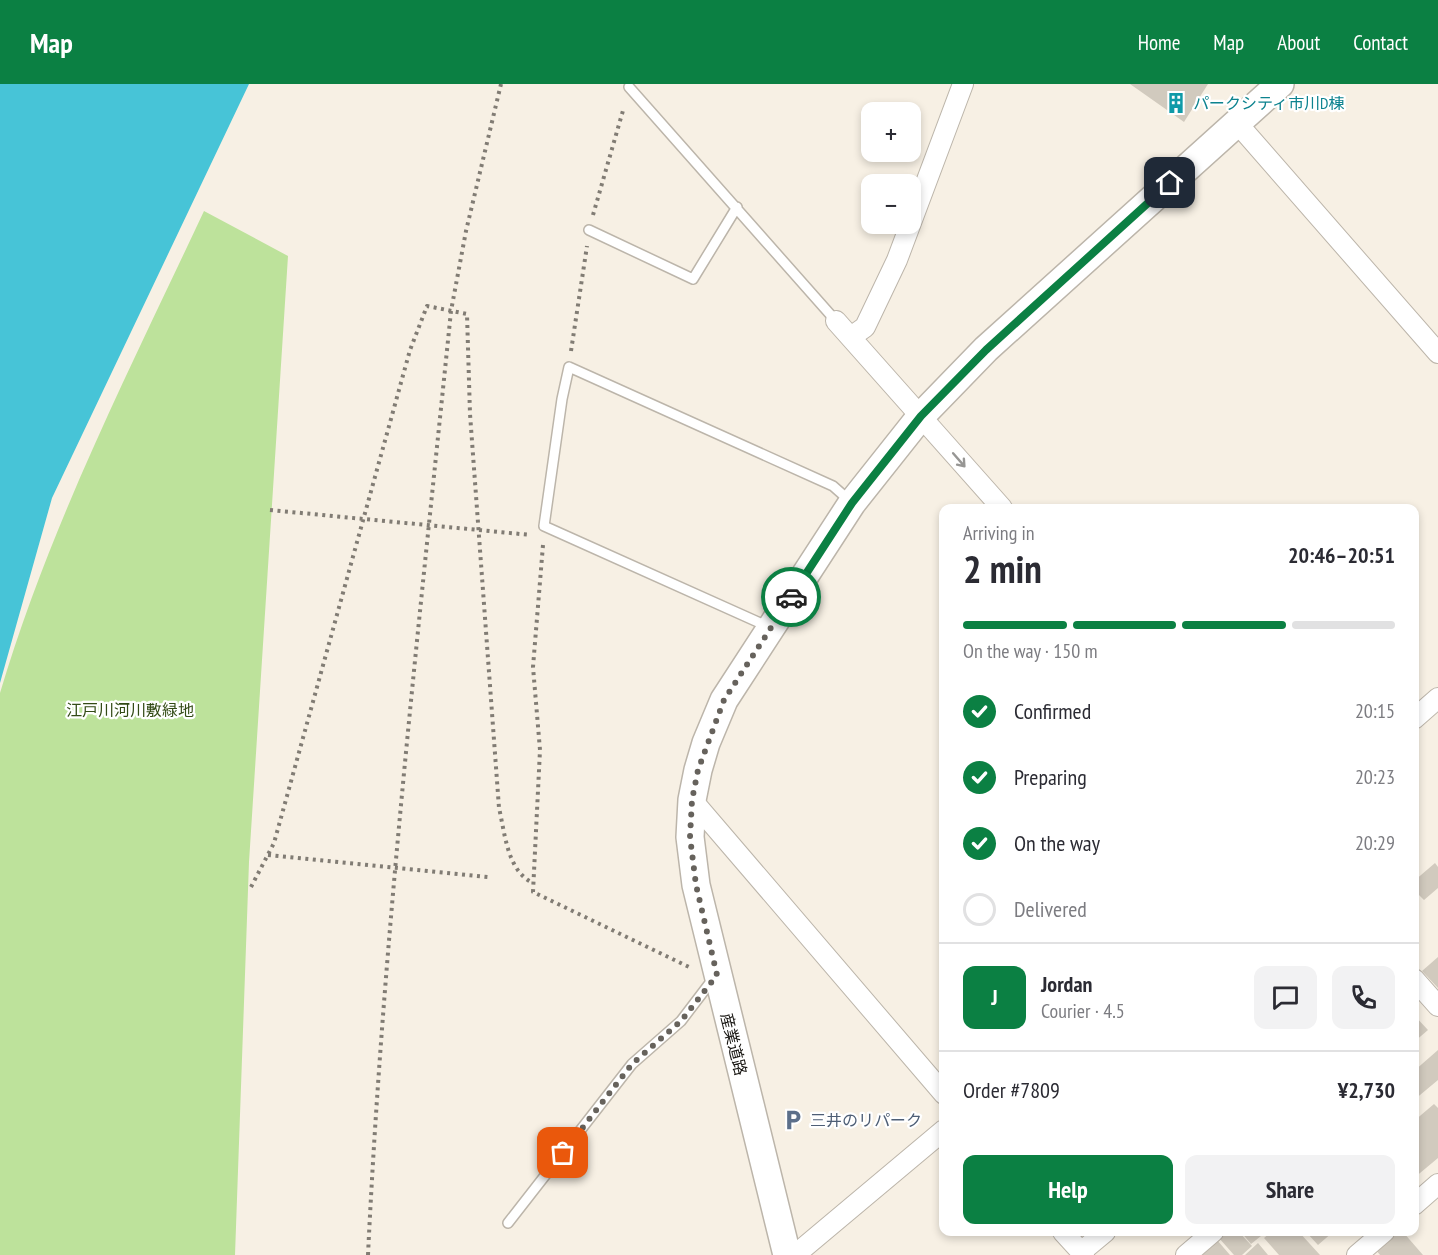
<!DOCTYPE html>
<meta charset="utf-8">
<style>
:root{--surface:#fff;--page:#f2f2f3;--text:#2b2b33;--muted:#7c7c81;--line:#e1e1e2;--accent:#0b8043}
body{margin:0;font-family:"PT Sans Narrow","Noto Sans JP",sans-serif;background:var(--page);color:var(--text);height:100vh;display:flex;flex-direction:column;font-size:22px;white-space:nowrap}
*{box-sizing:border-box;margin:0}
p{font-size:20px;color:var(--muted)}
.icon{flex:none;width:33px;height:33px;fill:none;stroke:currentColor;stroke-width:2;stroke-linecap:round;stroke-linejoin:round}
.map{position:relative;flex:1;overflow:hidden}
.details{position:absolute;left:939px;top:420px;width:480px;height:732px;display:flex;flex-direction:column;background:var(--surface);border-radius:12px;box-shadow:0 3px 9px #0003}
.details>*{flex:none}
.controls{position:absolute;left:861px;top:18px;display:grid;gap:12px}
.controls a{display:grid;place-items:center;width:60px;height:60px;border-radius:12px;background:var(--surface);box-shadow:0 3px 9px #0003;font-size:30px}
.pin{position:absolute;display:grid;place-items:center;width:51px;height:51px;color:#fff;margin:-26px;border-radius:12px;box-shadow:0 3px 9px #0006}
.courier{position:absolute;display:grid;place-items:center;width:60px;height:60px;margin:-30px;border:4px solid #0b8043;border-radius:50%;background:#fff;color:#222;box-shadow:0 2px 8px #0007}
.headline em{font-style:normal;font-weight:700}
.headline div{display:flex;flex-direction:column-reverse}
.headline{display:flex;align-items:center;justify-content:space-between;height:102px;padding:0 24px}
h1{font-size:39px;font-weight:700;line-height:45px}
.bar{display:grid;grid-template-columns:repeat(4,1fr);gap:9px 6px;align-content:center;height:72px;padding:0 24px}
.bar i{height:8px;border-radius:4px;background:var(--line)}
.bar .active{background:var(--accent)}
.bar p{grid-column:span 4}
.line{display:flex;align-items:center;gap:15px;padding:0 24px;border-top:2px solid var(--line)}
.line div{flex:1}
.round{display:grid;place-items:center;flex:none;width:63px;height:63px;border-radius:12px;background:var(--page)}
ol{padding:0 24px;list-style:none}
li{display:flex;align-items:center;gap:18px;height:66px}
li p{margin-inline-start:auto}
li .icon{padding:6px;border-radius:50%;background:var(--accent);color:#fff;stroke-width:4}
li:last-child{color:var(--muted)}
li i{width:33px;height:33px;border:3px solid var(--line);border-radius:50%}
.cta{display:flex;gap:12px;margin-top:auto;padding:12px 24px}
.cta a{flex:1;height:69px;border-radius:12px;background:var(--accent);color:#fff;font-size:24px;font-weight:700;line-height:69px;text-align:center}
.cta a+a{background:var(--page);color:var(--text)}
header{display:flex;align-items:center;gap:36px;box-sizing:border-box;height:84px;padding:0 30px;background:var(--accent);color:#fff}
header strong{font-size:28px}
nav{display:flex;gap:33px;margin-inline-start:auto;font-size:21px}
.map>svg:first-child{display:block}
.green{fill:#bde29b}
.water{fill:#47c4d7}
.building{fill:#d1cabe}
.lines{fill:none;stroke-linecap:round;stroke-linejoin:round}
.service-casing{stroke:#bcb5aa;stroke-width:12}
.minor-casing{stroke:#bcb5aa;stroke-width:22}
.secondary-casing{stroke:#bcb5aa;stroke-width:30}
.path{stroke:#817c74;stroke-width:4;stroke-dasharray:3 4.5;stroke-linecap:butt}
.service{stroke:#fff;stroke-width:9}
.minor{stroke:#fff;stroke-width:20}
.secondary{stroke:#fff;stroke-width:27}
.oneway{stroke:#979694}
.done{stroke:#66625c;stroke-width:6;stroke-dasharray:0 10.8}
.route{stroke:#0b8043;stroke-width:8}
.labels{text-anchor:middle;stroke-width:4.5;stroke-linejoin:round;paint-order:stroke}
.culture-label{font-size:16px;fill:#0d838f;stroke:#fff;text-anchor:start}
.park-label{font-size:16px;fill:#334b16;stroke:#fff}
.street-label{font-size:16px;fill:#181612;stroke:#fff}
.service-label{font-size:16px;fill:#4e5e75;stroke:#fff;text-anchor:start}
</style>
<header>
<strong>Map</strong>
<nav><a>Home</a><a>Map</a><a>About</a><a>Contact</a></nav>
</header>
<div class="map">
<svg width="1438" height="1171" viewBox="0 0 1438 1171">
<rect width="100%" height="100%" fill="#f7f0e4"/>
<path class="green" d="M204 127 288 172 249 778 235 1171H0V609C50 441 130 285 204 127Z"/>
<path class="water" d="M0 0H249L52 414 0 599Z"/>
<path class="building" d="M1130 0H1208L1184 38Z
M1435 779 1438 783V804L1424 816 1414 806V797Z
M1438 873V904L1422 887Z
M1414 931 1428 946 1414 958Z
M1438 966V996L1414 1016V987Z
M1434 1020 1438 1024V1074L1414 1094V1037Z
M1227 1148H1239L1252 1162 1242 1171H1234L1219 1154Z
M1241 1148H1266L1251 1160Z
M1271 1148H1299L1320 1171H1279L1264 1154Z
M1306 1148H1333L1318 1161Z
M1397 1148H1403L1423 1171H1380L1376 1166Z
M1217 1156 1230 1171H1203L1202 1169Z
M1258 1159 1268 1171H1245Z"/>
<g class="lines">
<defs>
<path id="service" d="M629 3 836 237
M589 146 693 195 737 123
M769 543 544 442 562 315 569 283 833 402 850 417
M508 1139 632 980 681 937 713 895"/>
<path id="minor" d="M1237 39 1438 269
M836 237 1002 424
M851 253 865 243 897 176 963 0
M1414 635 1438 614
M692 716 944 1010
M1414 895 1438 922
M1414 1121 1438 1100
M1063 1148 1084 1171
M1081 1168 1105 1148
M795 1171 944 1046
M1186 1171 1213 1148
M1357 1171 1384 1148"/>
<path id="secondary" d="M787 1171 696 801 690 753 692 716 698 686 706 659 724 616 852 419 921 332 986 265 1280 0"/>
</defs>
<use href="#service" class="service-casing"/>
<use href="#minor" class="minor-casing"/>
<use href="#secondary" class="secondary-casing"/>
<path class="path" d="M593 131 624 23
M571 267 587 162
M270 426 531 451
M543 461 533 583 540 666 533 808 689 883
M268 771 488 793
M251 803 274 759 410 266 427 222 467 230 470 330 499 724C505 749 507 787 533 799
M368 1171C383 855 419 541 451 227L466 147 501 0"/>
<use href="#service" class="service"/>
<use href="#minor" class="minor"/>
<use href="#secondary" class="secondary"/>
</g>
<defs><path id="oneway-shaft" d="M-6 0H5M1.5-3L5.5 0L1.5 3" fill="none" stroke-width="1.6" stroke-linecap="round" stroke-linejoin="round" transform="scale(1.5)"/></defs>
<use class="oneway" href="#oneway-shaft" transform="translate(959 376) rotate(49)"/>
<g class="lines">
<path class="done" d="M563 1069 632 980 681 937 717 891 696 801 690 753 692 716 698 686 724 616 791 513"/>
<path class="route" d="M791 513 852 419 921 332 986 266 1170 99"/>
</g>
<defs>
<symbol id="building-bare" viewBox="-9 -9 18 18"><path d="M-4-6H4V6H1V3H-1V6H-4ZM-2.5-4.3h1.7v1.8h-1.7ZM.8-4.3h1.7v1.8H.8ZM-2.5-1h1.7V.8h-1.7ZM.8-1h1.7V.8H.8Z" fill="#0f9aa8" stroke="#fff" stroke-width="2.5" paint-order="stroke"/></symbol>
<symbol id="parking-bare" viewBox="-9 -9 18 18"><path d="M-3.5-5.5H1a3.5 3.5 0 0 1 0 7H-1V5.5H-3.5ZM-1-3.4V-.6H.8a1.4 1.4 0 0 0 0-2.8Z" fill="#5c6f8a" stroke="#fff" stroke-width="2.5" paint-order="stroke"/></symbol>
</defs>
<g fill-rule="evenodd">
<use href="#building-bare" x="1161" y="4" width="30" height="30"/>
<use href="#parking-bare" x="778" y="1021" width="30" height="30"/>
</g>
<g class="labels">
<g class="culture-label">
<text x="1193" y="25">パークシティ市川D棟</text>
</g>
<g class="park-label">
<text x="130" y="632">江戸川河川敷緑地</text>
</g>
<g class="street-label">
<text transform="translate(734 960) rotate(76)" y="6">産業道路</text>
</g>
<g class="service-label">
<text x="810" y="1042">三井のリパーク</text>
</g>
</g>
</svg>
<div class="controls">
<a>+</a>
<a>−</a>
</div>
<div class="pin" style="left:563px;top:1069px;background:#ea580c"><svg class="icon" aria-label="bag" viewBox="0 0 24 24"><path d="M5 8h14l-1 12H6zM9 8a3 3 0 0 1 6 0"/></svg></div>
<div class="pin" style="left:1170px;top:99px;background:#1f2937"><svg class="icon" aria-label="home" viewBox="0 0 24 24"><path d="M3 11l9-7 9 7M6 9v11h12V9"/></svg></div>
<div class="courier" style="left:791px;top:513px"><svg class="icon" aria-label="car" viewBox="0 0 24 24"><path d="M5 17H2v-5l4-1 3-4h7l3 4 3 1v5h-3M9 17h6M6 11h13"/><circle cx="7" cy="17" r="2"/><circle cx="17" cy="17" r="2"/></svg></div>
<section class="details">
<div class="headline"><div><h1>2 min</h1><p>Arriving in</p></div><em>20:46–20:51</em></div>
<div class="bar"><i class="active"></i><i class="active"></i><i class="active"></i><i></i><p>On the way · 150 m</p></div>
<ol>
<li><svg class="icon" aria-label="check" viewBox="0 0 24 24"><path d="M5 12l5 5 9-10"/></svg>Confirmed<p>20:15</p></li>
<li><svg class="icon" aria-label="check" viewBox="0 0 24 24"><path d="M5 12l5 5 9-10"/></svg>Preparing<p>20:23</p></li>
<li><svg class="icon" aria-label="check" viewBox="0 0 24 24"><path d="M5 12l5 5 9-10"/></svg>On the way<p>20:29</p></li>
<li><i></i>Delivered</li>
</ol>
<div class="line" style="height:108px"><b class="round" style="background:var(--accent);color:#fff">J</b><div><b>Jordan</b><p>Courier · 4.5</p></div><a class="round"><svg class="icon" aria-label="chat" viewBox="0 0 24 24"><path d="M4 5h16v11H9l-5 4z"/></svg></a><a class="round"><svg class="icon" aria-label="phone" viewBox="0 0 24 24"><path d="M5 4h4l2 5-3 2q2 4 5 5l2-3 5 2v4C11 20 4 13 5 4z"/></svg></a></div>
<div class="line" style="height:78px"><div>Order #7809</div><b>¥2,730</b></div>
<div class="cta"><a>Help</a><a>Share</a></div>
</section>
</div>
